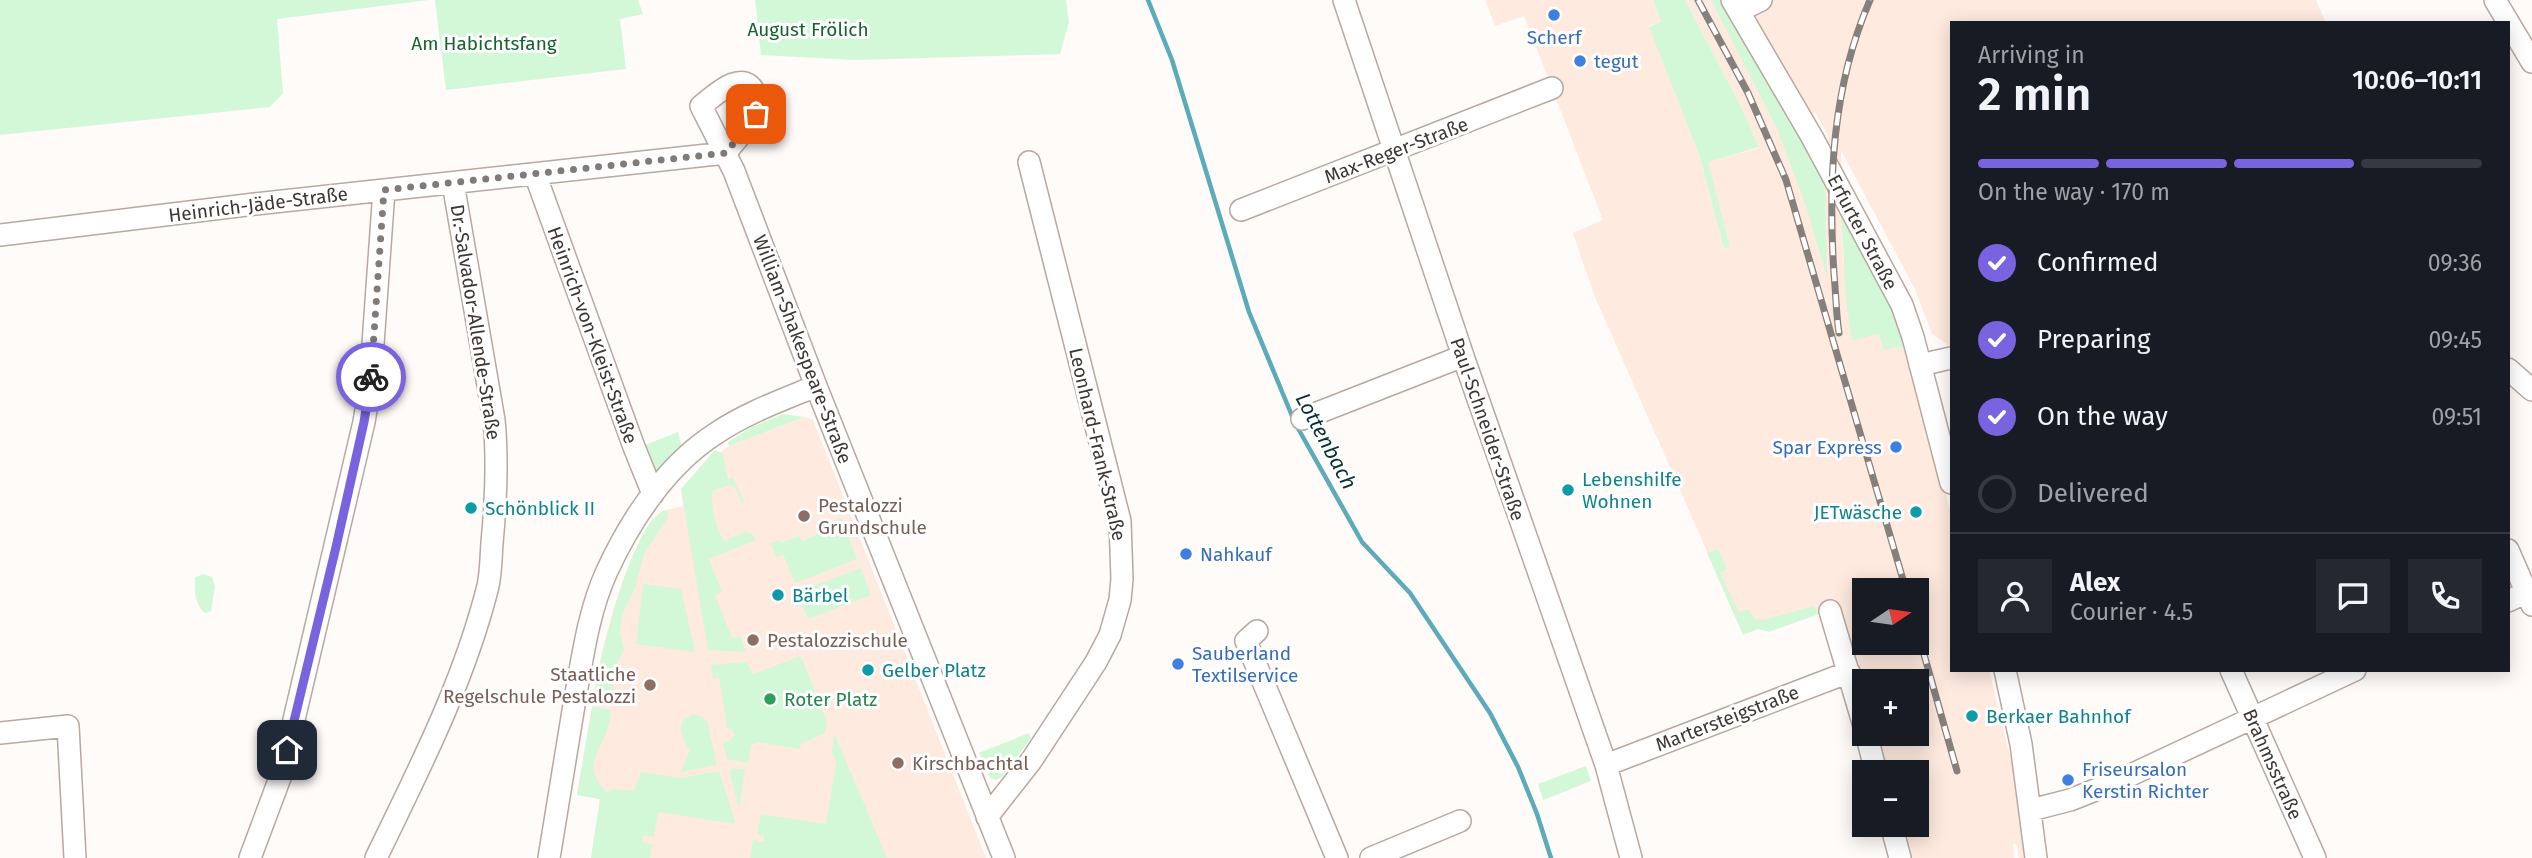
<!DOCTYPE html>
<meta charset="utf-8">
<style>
:root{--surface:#171b24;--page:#242831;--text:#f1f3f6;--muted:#9ea1a6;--line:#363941;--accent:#7963de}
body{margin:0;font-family:"Fira Sans",sans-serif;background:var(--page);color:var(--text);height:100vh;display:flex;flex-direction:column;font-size:26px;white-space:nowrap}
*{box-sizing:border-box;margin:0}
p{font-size:23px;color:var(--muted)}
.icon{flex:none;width:38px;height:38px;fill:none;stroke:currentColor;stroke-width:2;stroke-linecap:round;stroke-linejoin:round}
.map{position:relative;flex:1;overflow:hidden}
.side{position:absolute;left:1950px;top:21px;width:560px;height:651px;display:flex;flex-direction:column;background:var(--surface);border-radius:0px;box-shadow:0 4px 18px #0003}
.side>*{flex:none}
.needle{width:46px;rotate:77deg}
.buttons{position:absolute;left:1852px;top:578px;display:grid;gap:14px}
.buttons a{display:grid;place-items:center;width:77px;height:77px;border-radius:0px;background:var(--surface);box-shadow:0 4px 18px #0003;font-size:35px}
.pin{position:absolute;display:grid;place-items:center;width:60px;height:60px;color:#fff;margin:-30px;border-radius:14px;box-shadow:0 4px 10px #0006}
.courier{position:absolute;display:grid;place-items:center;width:70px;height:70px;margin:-35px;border:5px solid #7963de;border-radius:50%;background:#fff;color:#222;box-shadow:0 2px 9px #0007}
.overview em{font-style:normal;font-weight:600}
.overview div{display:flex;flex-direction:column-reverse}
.overview{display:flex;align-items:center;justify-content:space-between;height:119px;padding:0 28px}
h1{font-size:46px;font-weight:600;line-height:52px}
.bar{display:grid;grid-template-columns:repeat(4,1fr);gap:10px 7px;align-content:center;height:84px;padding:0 28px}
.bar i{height:9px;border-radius:5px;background:var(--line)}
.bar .active{background:var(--accent)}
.bar p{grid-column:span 4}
.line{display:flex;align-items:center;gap:18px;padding:0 28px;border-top:2px solid var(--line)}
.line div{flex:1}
.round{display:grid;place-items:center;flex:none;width:74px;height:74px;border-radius:0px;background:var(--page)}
ol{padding:0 28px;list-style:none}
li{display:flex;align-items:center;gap:21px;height:77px}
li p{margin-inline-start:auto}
li .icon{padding:7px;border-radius:50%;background:var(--accent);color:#fff;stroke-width:4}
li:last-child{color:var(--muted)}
li i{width:38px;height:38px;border:4px solid var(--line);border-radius:50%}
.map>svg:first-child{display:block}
.built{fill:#feeadf;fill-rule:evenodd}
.green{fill:#d2f8d7}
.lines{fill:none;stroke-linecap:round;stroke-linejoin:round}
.stream{stroke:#5babba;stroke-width:4.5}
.minor-casing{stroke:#b8a8a0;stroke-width:24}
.minor{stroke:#fff;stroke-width:21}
.rail-casing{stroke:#86807d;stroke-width:7}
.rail{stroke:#fff;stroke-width:4.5;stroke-dasharray:13;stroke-linecap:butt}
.done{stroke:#817b78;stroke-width:7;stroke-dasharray:0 12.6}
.route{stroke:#7963de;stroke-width:9}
.shop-dot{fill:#3f7fe0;stroke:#fff;stroke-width:2.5}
.culture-dot{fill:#0f9aa8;stroke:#fff;stroke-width:2.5}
.education-dot{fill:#8d6e63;stroke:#fff;stroke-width:2.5}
.leisure-dot{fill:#2e9e5b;stroke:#fff;stroke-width:2.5}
.labels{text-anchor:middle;stroke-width:6;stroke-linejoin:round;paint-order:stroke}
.park-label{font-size:19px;fill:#16622d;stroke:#fff}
.shop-label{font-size:19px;fill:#366cbe;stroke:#fff;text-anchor:start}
.street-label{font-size:19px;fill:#3d3633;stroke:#fff}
.culture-label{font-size:19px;fill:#0d838f;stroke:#fff;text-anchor:start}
.education-label{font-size:19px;fill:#785e54;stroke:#fff;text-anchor:start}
.leisure-label{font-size:19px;fill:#27864d;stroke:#fff;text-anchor:start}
.water-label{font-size:21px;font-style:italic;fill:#062f36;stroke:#fff}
</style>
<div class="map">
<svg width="2532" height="858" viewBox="0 0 2532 858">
<rect width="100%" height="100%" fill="#fefbf9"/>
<path class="built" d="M1485 0H1653L1661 21 1649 26 1700 157 1724 249 1730 247 1707 162 1759 148 1740 105 1685 0H2316L2326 23H1951V347L1932 334 1915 289 1841 150 1843 256 1852 339 1879 334 1907 345 1951 514V670H1989L2012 765 2024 858H2019L2017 845 2013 843 2014 858H1902L1894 824H1916V772H1880L1870 733H1916V681H1864V707L1838 606 1743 633 1595 297 1573 233 1603 220 1524 16 1495 26ZM1815 112 1828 135 1825 178 1796 129ZM1864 590H1916V642H1864Z
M804 417 813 420 986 858H887L753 841 750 858H591L600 799 577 795 601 655 614 607 625 575 650 522 662 511 683 506 681 489 702 466 729 446Z"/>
<path class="green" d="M0 0H429L277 19 283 93 270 107 0 135Z
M435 0H638L643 14 620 19 626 69 446 90Z
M755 0H1066L1069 22 1060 54 855 60 761 55Z
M1653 0H1685L1740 105 1759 147 1708 162 1730 247 1724 249 1700 157 1649 27 1661 21Z
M1711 0H1719L1825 180 1827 278 1806 206 1776 126Z
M1841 207 1899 320 1907 345 1884 350 1879 334 1852 340 1846 300Z
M783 414 804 417 729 446 728 442 752 427Z
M678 432 682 448 659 474 652 472 640 447Z
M715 450 723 454 728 479 733 478 744 502 742 503 735 487 729 485 713 491C709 504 717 530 724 541L745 532 752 534 756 540 709 559 722 592 715 595 732 638 740 636 746 652 708 650 681 489Z
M667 510 668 517 644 554 635 588 622 615 620 632 624 650 611 674 614 691 613 703 593 700C599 666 631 517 667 510Z
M841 518 857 559 795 583 783 554 776 557 772 546 768 544 779 540 780 543 799 536 802 541 823 532 821 526Z
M1718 549 1727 569 1720 573 1739 612 1748 609 1755 619 1763 620 1814 606 1819 614 1769 632 1758 629 1743 635 1707 553Z
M861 568 871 595 808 619 798 592Z
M203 574 212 577 215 586 211 611 205 613C195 606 194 590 195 578Z
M643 584 681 589 695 652 636 644Z
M801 656 827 722 824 734 801 743 800 749 757 742 751 745 748 763 727 759 723 743 732 739 734 735 731 729 727 728 719 677 713 679 711 665 746 662 753 674Z
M592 707 611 710C610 718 609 726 606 733 595 759 585 766 606 792L614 789 634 791 641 772 680 778 719 771 736 824 658 812 654 837 643 835 642 842 652 844 650 858H591L600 799 577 795Z
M693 714 703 717 707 721 717 765 680 772 690 751C682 737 673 722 693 714Z
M834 733 887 858H750L753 840 764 842V836L757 834 761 814 826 824 836 762 832 752Z
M1029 733 1031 738 1003 776 996 780 990 778 979 753Z
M1586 766 1591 781 1543 800 1538 784Z
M733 768 745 770 739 808 729 771Z"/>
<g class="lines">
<path class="stream" d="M1148 0 1172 60 1249 312 1295 423 1362 542 1410 593 1490 713 1518 767 1537 814 1551 858"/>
<defs>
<path id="minor" d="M1344 0 1463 356 1606 765 1631 858
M1732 0 1812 137 1902 305 1913 337 1951 483
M2495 0 2532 62
M1739 11 1761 0
M726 153C734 141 751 125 756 114 759 108 758 99 755 93 743 67 714 96 701 106L734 171 816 386 1004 858
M535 174 634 447 653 494
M1241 210 1552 88
M0 235 255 204 726 153
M1920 365 1951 358
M2508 369 2532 390
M1302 419 1463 356
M2508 550 2532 605
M2508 601 2527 592
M1830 611 1864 726
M1257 631 1246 641 1337 858
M2005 670 2021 744 2036 858
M2231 670 2315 858
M0 733 68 726 75 858
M1866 733 1876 772
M1606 765 1849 672
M2031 810 2070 800 2118 781 2355 670
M987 817 1031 761 1096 662 1110 635 1120 600 1122 579 1120 521 1029 162
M1891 824 1900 858
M250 858 281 775 364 422 370 386 384 190
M376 858C419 769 464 682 488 586 491 572 491 557 492 543 496 501 498 461 494 420L453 183
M549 858C557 807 566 756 574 705 582 661 588 612 607 571 631 519 667 465 715 434 746 413 782 400 816 386
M1371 858 1460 821"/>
</defs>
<use href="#minor" class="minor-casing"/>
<use href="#minor" class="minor"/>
<defs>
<path id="rail" d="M1698 0 1748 93 1786 180 1906 590
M1839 333C1836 314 1836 294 1834 274 1828 181 1832 87 1870 0
M1916 626 1957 771"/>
</defs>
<use href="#rail" class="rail-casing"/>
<use href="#rail" class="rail"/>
</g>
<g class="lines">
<path class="done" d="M371 377 384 190 726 153 756 114"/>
<path class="route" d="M287 750 336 547 364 422 371 377"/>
</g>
<g class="shop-dot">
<circle cx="1554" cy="15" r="7"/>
<circle cx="1580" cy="61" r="7"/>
<circle cx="1896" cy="447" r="7"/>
<circle cx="1186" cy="554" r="7"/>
<circle cx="1178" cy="664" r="7"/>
<circle cx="2068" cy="780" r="7"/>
</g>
<g class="culture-dot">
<circle cx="1568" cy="490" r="7"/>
<circle cx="471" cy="508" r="7"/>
<circle cx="1916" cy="512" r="7"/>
<circle cx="778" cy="595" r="7"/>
<circle cx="868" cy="670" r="7"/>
<circle cx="1972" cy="716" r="7"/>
</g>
<g class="education-dot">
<circle cx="804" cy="516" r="7"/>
<circle cx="753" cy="640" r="7"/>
<circle cx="650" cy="685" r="7"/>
<circle cx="898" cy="763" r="7"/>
</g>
<circle class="leisure-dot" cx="770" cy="699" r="7"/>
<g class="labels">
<g class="park-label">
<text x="808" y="36">August Frölich</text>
<text x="484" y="50">Am Habichtsfang</text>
</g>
<g class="shop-label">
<text x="1554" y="44" text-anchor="middle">Scherf</text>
<text x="1594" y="68">tegut</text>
<text x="1882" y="454" text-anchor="end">Spar Express</text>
<text x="1200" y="561">Nahkauf</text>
<text x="1192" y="660">Sauberland<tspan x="1192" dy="22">Textilservice</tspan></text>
<text x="2082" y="776">Friseursalon<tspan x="2082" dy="22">Kerstin Richter</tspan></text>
</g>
<g class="street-label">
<text transform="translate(1396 150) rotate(-21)" y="7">Max-Reger-Straße</text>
<text transform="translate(258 204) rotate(-7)" y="7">Heinrich-Jäde-Straße</text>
<text transform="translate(1863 232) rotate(62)" y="7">Erfurter Straße</text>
<text transform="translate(476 322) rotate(81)" y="7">Dr.-Salvador-Allende-Straße</text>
<text transform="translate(593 335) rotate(70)" y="7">Heinrich-von-Kleist-Straße</text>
<text transform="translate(803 349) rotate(69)" y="7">William-Shakespeare-Straße</text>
<text transform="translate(1488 429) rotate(71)" y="7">Paul-Schneider-Straße</text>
<text transform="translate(1098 444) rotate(77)" y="7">Leonhard-Frank-Straße</text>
<text transform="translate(1727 718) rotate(-21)" y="7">Martersteigstraße</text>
<text transform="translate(2273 764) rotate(66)" y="7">Brahmsstraße</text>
</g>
<g class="culture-label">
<text x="1582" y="486">Lebenshilfe<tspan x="1582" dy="22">Wohnen</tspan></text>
<text x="485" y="515">Schönblick II</text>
<text x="1902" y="519" text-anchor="end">JETwäsche</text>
<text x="792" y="602">Bärbel</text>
<text x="882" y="677">Gelber Platz</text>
<text x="1986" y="723">Berkaer Bahnhof</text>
</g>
<g class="education-label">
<text x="818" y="512">Pestalozzi<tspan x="818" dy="22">Grundschule</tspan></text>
<text x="767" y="647">Pestalozzischule</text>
<text x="636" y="681" text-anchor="end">Staatliche<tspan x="636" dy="22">Regelschule Pestalozzi</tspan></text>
<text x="912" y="770">Kirschbachtal</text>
</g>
<g class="leisure-label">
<text x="784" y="706">Roter Platz</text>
</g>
<g class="water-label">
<text transform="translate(1326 441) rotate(62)" y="7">Lottenbach</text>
</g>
</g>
</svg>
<div class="buttons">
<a><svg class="needle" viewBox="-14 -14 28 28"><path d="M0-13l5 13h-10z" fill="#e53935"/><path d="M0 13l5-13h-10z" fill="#9ea1a6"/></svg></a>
<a>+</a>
<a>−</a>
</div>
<div class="pin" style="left:756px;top:114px;background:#ea580c"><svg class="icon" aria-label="bag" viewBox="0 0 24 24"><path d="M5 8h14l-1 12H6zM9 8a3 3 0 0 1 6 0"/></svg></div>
<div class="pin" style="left:287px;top:750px;background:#1f2937"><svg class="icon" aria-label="home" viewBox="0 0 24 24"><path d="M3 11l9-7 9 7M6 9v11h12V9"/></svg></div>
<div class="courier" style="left:371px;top:377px"><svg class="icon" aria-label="bike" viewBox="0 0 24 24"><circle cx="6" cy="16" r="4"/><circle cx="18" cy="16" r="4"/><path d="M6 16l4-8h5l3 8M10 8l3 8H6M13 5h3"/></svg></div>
<section class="side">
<div class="overview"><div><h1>2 min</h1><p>Arriving in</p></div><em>10:06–10:11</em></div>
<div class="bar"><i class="active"></i><i class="active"></i><i class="active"></i><i></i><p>On the way · 170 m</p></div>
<ol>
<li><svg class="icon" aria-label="check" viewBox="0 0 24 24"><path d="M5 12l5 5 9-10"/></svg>Confirmed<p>09:36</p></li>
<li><svg class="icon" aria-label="check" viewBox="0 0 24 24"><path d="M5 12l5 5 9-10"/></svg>Preparing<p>09:45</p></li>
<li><svg class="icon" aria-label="check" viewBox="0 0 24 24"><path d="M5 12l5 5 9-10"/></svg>On the way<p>09:51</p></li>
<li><i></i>Delivered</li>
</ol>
<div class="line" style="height:126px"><a class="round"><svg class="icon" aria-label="person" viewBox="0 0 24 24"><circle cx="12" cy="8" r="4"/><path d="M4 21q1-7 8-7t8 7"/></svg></a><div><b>Alex</b><p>Courier · 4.5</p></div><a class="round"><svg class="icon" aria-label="chat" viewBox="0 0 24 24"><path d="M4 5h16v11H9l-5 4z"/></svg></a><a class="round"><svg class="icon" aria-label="phone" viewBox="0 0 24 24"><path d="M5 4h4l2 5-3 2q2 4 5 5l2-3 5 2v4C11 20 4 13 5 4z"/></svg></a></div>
</section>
</div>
